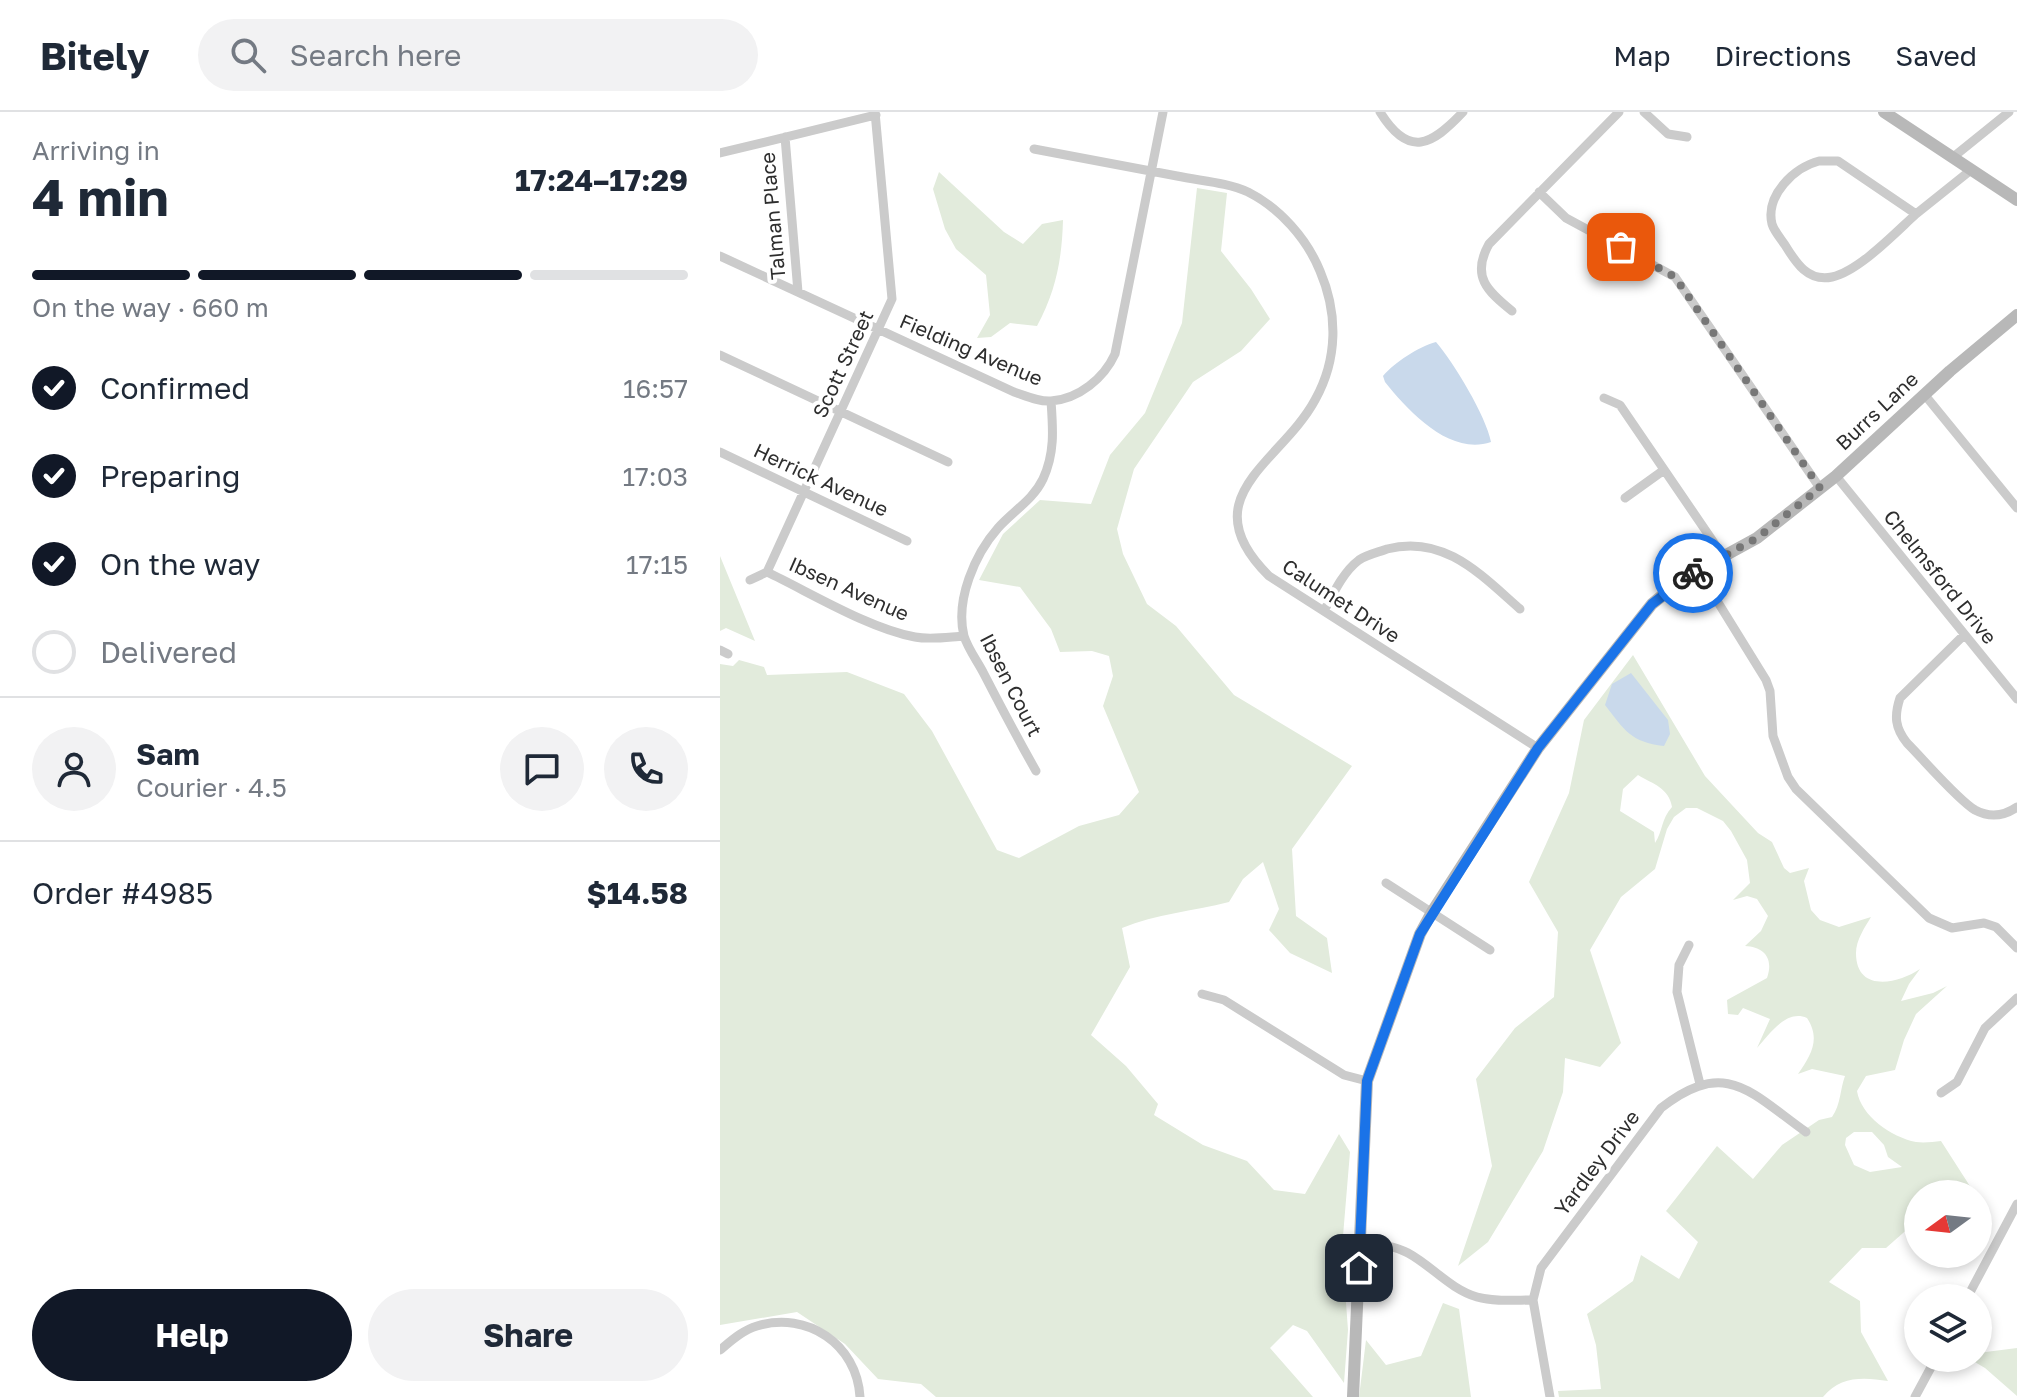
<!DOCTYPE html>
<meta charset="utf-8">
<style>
:root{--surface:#fff;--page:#f2f2f3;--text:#1f2937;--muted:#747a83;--line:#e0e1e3;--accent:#111827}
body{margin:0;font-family:"Golos Text",sans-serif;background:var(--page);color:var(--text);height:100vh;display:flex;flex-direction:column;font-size:30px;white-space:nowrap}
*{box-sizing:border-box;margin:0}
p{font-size:26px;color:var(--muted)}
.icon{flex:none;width:44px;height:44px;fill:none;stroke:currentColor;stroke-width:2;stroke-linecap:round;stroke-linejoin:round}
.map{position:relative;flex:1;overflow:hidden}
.drawer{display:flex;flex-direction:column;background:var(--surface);width:720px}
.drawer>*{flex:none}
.needle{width:52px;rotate:255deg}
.buttons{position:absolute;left:1184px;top:1068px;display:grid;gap:16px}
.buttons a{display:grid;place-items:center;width:88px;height:88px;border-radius:50%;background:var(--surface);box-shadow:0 4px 12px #0003;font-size:40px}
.pin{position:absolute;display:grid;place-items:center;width:68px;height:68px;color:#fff;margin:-34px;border-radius:16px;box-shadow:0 4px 12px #0006}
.courier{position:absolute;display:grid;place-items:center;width:80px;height:80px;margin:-40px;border:6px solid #1a73e8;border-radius:50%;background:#fff;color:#222;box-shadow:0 2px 10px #0007}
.summary em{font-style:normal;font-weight:700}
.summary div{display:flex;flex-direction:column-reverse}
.summary{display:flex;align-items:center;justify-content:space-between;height:136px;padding:0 32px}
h1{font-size:52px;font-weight:700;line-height:60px}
.bar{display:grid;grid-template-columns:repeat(4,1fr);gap:12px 8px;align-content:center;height:96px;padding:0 32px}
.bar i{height:10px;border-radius:6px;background:var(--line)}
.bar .active{background:var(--accent)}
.bar p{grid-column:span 4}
.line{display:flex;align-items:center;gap:20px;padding:0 32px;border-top:2px solid var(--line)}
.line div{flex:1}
.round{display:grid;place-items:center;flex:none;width:84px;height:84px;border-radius:42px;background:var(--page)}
ol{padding:0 32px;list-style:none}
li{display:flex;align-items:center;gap:24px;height:88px}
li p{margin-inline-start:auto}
li .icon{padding:8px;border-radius:50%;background:var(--accent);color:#fff;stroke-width:4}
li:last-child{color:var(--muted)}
li i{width:44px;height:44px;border:4px solid var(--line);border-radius:50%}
.action{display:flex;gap:16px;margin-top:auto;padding:16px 32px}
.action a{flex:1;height:92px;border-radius:48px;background:var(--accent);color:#fff;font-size:32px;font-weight:700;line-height:92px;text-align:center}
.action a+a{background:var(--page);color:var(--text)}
header{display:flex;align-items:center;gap:48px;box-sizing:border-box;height:112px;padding:0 40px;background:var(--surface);border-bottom:2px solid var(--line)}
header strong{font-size:38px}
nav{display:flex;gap:44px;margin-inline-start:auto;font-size:28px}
.search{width:560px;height:72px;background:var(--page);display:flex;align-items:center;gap:20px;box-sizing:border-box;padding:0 28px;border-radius:44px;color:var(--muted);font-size:30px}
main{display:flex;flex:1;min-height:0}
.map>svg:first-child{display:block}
.green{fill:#e2ebdc;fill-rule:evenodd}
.water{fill:#c9d9eb}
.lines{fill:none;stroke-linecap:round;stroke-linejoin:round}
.street{stroke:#cbcbcb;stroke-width:9}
.secondary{stroke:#b8b8b8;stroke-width:12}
.done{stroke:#777;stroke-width:8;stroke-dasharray:0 14.4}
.route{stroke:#1a73e8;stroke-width:10}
.labels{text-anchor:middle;stroke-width:8;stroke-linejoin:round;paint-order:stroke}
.street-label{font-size:20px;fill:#2e2e2e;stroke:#fff}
</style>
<header>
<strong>Bitely</strong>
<div class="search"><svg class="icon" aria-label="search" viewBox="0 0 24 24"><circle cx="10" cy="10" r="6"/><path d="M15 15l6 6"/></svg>Search here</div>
<nav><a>Map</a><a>Directions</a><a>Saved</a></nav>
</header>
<main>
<section class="drawer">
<div class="summary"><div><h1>4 min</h1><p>Arriving in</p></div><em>17:24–17:29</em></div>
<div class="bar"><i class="active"></i><i class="active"></i><i class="active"></i><i></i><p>On the way · 660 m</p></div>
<ol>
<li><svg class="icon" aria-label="check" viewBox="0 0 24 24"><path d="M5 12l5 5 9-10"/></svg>Confirmed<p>16:57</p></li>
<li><svg class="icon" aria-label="check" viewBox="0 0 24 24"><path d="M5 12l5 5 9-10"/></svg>Preparing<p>17:03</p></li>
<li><svg class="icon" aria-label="check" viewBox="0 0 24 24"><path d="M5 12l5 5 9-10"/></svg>On the way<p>17:15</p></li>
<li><i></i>Delivered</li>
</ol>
<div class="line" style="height:144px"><a class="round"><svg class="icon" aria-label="person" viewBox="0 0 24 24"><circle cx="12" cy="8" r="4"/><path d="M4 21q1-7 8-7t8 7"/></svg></a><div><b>Sam</b><p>Courier · 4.5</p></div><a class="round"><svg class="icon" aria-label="chat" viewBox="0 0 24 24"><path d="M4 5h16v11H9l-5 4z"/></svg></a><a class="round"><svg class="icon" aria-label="phone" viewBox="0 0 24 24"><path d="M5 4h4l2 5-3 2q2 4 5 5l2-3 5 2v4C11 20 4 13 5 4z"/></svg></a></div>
<div class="line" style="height:104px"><div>Order #4985</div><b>$14.58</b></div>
<div class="action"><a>Help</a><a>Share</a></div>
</section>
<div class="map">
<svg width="1297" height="1285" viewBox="0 0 1297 1285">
<rect width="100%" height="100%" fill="#fff"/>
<path class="green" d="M219 60 284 120 303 132 322 112 343 108C342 147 336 179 317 214L290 211 271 225 257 226 270 203 266 163 236 137 225 117 213 77Z
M477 76 507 81 501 139 531 177 550 207 521 239 473 270 414 357 397 417 403 442 427 492 456 514 514 583 632 654 572 737 576 804 607 826 612 861 570 841 549 818 559 797 543 750 523 767 509 790C473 799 436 802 402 816L410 855 371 923 406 954 438 992 434 1003 483 1033 527 1049 554 1078 585 1082 619 1022 630 1040 622 1136 628 1218 624 1271 587 1219 573 1213 550 1236 593 1285H216L201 1272 158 1267 125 1232 77 1200 0 1213V552L13 554 19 548 44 555 47 563 127 560 184 582 212 619 277 738 299 746 359 714 399 703 419 680 383 594 393 564 389 544 372 539 340 540 331 517 300 475 259 468 283 422 320 388 371 392 390 343 425 301 462 211Z
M0 444 35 529 6 516 0 519Z
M913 543 985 664 1038 721 1052 730 1064 756 1070 761 1089 756 1084 769 1091 798 1100 808 1119 815 1151 805C1145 815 1136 828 1136 841 1136 881 1178 872 1200 857L1189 872 1181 889 1213 881 1227 874 1196 902 1184 928 1175 958 1146 964 1137 979C1141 1004 1171 1025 1196 1030 1204 1031 1213 1030 1221 1029L1255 1082H1198V1112L1191 1114 1166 1136H1142L1109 1170 1140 1189 1141 1220 1168 1269C1143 1265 1120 1264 1103 1285H839L838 1279 881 1277 876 1233 867 1202 913 1169 921 1143 959 1167 978 1130 946 1099 997 1034 1033 1067 1062 1033 1099 1008 1112 1005C1121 992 1120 977 1125 964L1092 957 1078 962C1091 943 1101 927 1087 906 1066 897 1050 922 1037 936L1050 907 1023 896 1018 903 1008 902 1007 888 1047 866C1054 846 1044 835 1025 834L1041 819 1048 804 1037 787 1027 784 1013 788 1030 771 1027 748 1011 719 1003 709 977 696H966L954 705 947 717 935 757 901 785 870 838 901 931 880 955 845 946 843 980 823 1039 768 1130 738 1154 772 1054 756 967 795 916 834 885 838 820 809 770 849 681 864 608ZM918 663C933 672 949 676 952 695 941 707 943 719 935 731L934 720 900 699 903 677ZM1134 1020H1152L1164 1033 1168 1045 1182 1055 1150 1060 1134 1053 1125 1033 1126 1026Z
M723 1191 739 1197 751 1285H639L646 1228 666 1253 701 1244Z
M1297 1236V1284L1265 1256 1248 1246H1258V1241Z"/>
<path class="water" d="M716 230C734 251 766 304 771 330 730 344 689 300 665 270L663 264C675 250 698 235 716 230Z
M911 561 948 608 950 622 944 634C911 630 905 619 885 593L892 572Z"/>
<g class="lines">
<path class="street" d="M660 0C689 47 712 33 743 0
M924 0 948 22 967 25
M65 25 78 180
M314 37C361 46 409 55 457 64 480 69 506 70 528 80 560 96 587 127 600 159 618 201 618 247 595 288 561 351 469 385 549 464L818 636
M0 41 156 3
M1232 46 1289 0
M1099 49H1118L1196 102C1175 121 1139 159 1112 165 1088 170 1076 151 1065 133 1061 127 1054 119 1052 112 1045 83 1075 55 1099 49Z
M819 80 846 106 955 165 1100 376
M1196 102 1251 58
M0 144 294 280C306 284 319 290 331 289 359 287 384 266 395 242L443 0
M792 199C767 179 751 164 769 132L899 0
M0 243 228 350
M1204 282 1297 396
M884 286 900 293 1003 444
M0 340 187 429
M1116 364 1297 587
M905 386 944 358
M978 458 1046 568 1050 579 1053 624 1068 665 1076 677 1209 806 1232 816 1264 811 1276 815 1297 836
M47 460 172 187 155 0
M47 460C91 481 148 516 195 525 211 528 228 525 244 524
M30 468 47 460
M604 499C613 482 623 460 639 448 646 443 659 440 667 437 724 422 761 463 800 497
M1244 523 1180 586C1174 604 1175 616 1187 631 1203 647 1238 688 1255 698 1270 706 1284 704 1297 695
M0 538 8 542
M316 659C298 627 281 595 264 562 258 550 248 537 244 524 235 488 255 442 278 416 293 399 313 388 323 367 335 341 333 317 331 289
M666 771 770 838
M969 833 959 853 957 880 980 972
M482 882 504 888 624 963 647 969
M1221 981 1237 970 1265 916 1297 886
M640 1130C657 1132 673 1133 688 1141 712 1154 730 1177 757 1185 775 1190 795 1188 813 1188
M1247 1186 1297 1092
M0 1238C11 1229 23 1218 37 1214 87 1199 137 1232 140 1285
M830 1285 813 1188 821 1156 941 996C1006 945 1031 981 1086 1020
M1195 1285 1216 1246"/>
<path class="secondary" d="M1164 0 1297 88
M633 1285 647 969 700 822 712 800 818 636 932 492 964 466 1037 426 1116 364 1230 259 1297 203"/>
</g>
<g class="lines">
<path class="done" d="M901 135 955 165 1100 376 1037 426 973 461"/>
<path class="route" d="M639 1156 647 969 700 822 818 636 932 492 973 461"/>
</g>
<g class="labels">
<g class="street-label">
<text transform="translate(53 104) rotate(-95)" y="7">Talman Place</text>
<text transform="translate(251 238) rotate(23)" y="7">Fielding Avenue</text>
<text transform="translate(123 252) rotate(-65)" y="7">Scott Street</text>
<text transform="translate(1157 299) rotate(-43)" y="7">Burrs Lane</text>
<text transform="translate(101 368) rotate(25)" y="7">Herrick Avenue</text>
<text transform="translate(1220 465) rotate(51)" y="7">Chelmsford Drive</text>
<text transform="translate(129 477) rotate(24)" y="7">Ibsen Avenue</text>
<text transform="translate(621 489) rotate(33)" y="7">Calumet Drive</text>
<text transform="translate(291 573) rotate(63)" y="7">Ibsen Court</text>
<text transform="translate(877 1051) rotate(-53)" y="7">Yardley Drive</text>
</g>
</g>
</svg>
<div class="buttons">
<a><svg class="needle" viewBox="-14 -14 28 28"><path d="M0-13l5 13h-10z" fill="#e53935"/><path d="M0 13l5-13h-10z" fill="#747a83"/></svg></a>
<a><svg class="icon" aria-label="layers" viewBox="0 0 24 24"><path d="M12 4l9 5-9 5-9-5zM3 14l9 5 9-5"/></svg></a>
</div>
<div class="pin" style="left:901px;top:135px;background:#ea580c"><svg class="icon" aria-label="bag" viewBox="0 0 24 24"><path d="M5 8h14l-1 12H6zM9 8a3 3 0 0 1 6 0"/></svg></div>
<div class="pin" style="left:639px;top:1156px;background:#1f2937"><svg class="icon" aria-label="home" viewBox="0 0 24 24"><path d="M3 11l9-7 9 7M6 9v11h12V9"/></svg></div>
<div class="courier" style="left:973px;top:461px"><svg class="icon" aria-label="bike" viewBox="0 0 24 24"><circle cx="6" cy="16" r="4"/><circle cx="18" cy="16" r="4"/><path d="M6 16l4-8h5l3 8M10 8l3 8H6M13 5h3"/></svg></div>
</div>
</main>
